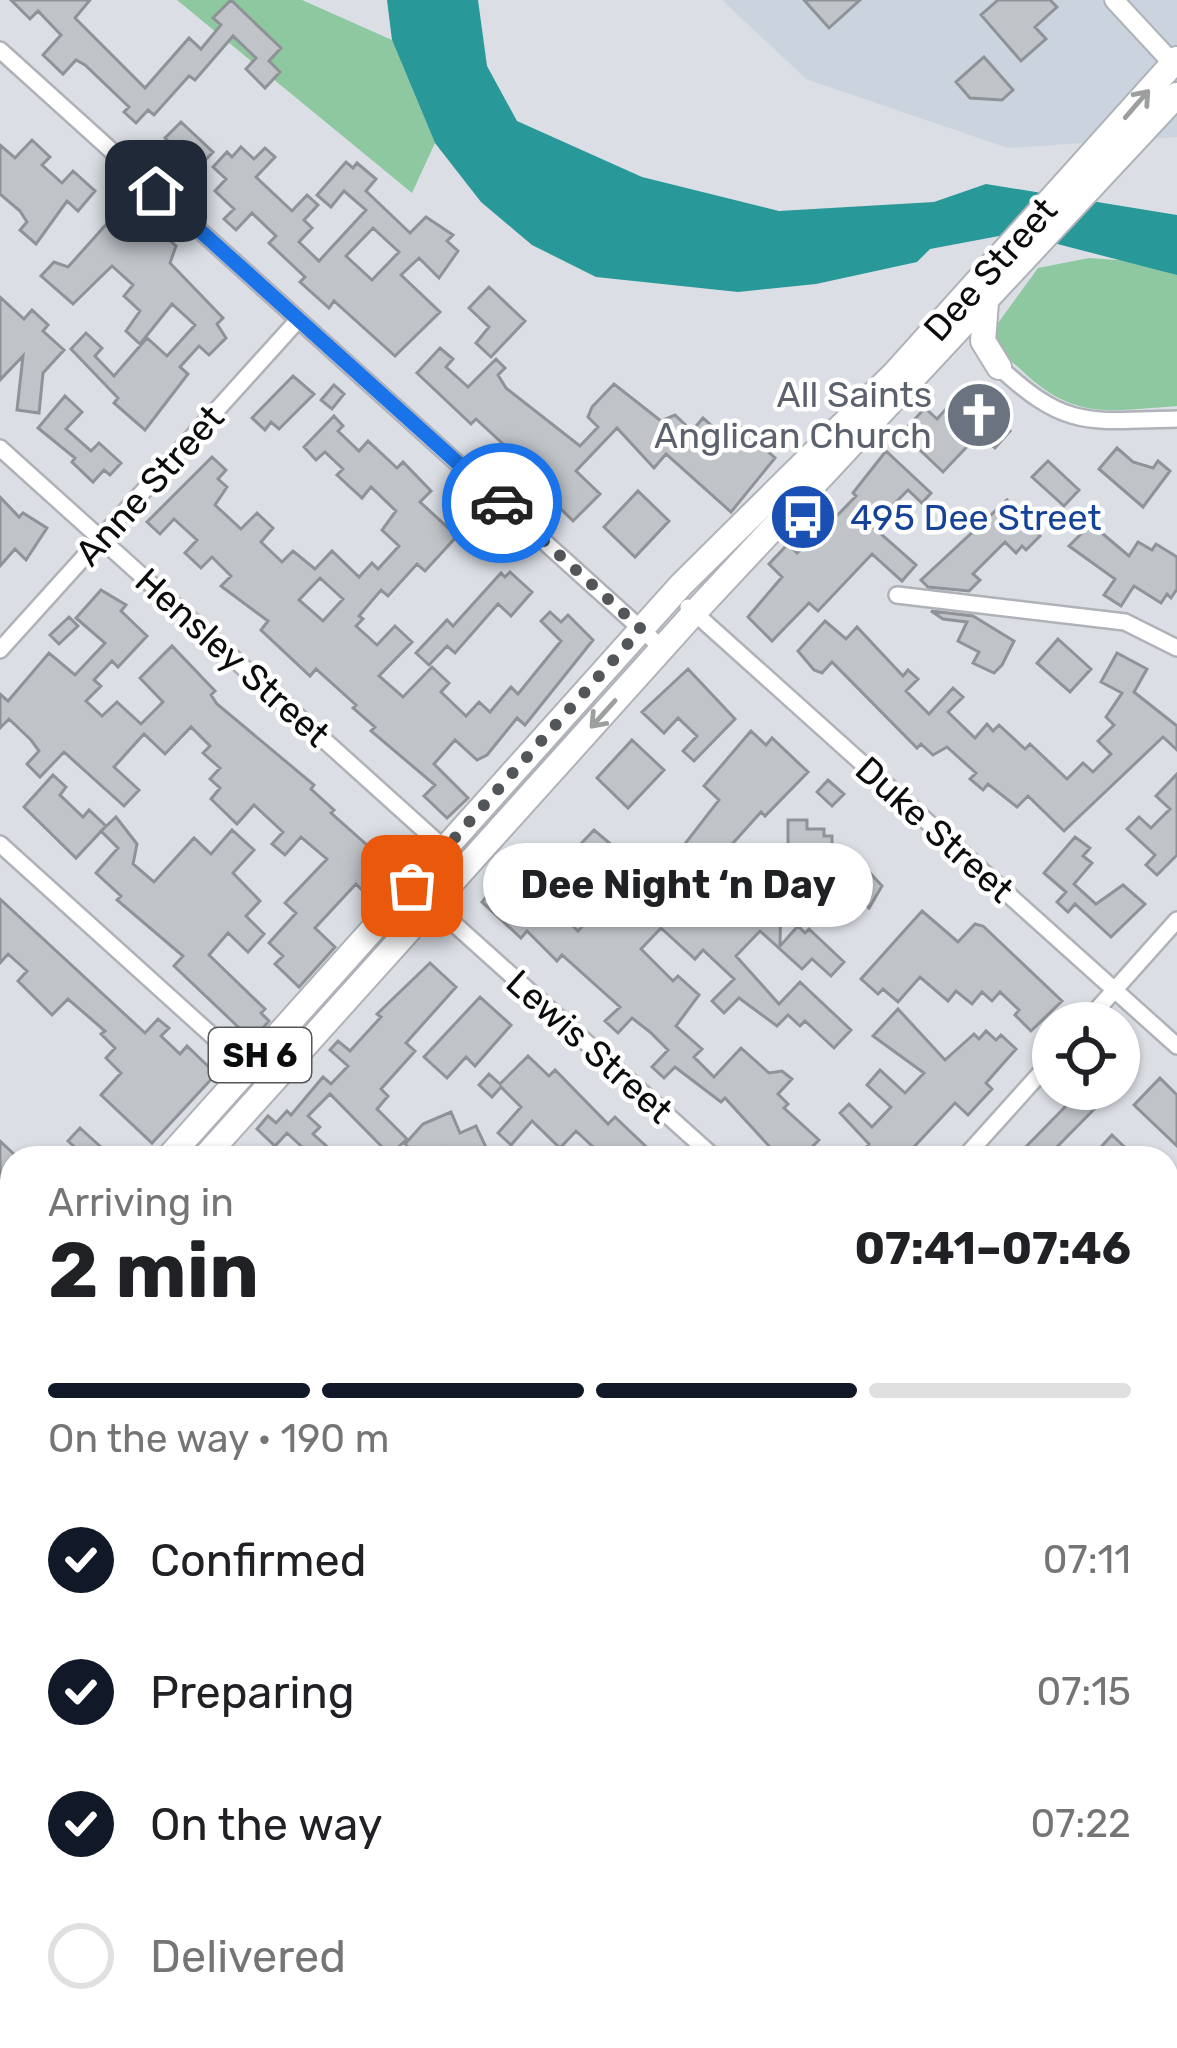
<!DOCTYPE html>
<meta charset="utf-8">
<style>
:root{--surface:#fff;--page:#f2f2f2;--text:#202124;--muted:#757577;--line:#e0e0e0;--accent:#111827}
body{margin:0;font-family:Rubik,sans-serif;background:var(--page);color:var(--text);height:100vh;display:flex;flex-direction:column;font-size:45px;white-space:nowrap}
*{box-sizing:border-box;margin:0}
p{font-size:39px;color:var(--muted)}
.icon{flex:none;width:66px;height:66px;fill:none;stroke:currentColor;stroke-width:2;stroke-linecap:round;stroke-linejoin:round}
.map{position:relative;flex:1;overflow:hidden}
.side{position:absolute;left:0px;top:1146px;width:1179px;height:903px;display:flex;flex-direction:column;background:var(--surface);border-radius:36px 36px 0 0;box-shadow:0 3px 9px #0004}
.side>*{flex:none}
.controls{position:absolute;left:1032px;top:1002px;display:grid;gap:24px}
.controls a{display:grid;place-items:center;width:108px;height:108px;border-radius:50%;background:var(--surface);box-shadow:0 3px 9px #0004;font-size:60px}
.pin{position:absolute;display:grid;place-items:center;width:102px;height:102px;color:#fff;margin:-51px;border-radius:24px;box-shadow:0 6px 18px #0006}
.courier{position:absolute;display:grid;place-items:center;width:120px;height:120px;margin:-60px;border:9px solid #1a73e8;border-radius:50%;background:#fff;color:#222;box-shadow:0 3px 15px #0007}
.bubble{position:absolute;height:84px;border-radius:42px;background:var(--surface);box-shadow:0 3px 9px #0004;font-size:39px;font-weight:700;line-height:84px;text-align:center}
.summary em{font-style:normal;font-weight:700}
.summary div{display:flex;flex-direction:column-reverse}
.summary{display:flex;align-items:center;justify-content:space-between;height:204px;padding:0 48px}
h1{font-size:78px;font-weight:700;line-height:90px}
.bar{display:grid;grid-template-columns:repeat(4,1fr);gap:18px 12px;align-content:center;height:144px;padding:0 48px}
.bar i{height:15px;border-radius:9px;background:var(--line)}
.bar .selected{background:var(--accent)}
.bar p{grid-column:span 4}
ol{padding:0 48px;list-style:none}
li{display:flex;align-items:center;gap:36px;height:132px}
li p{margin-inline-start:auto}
li .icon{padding:12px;border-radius:50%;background:var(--accent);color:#fff;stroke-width:4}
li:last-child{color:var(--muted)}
li i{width:66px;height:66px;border:6px solid var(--line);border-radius:50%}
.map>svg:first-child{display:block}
.built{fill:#cbd3df}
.green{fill:#8ec8a0}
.water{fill:#289898}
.building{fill:#c0c4c9;stroke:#8f9398;stroke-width:3;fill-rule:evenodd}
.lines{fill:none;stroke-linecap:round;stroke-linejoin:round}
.minor-casing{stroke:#afb2b8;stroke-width:20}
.tertiary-casing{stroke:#afb2b8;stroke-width:22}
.secondary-casing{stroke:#afb2b8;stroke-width:26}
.primary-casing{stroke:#afb2b8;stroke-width:28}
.minor{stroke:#fff;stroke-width:15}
.tertiary{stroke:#fff;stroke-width:18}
.secondary{stroke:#fff;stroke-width:21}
.primary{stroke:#fff;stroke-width:24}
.oneway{stroke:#9d9e9e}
.done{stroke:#535659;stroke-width:12;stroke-dasharray:0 21.6}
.route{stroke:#1a73e8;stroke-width:15}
.labels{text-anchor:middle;stroke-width:9;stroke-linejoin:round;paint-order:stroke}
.shield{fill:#fff;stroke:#545556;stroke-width:3}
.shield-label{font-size:33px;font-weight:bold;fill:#0a0c0d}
.street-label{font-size:36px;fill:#0a0c0d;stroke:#fff}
.worship-label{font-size:36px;fill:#5b616d;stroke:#fff;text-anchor:end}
.transit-label{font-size:36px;fill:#164399;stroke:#fff;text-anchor:start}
</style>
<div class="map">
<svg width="1177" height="2048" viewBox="0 0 1177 2048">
<rect width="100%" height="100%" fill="#dbdfe5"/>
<path class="built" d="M722 0H1177V137L1008 148 806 79Z
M908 2037H1071L1083 2048H898Z"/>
<path class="green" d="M177 0H302L392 40 435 143 412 193Z
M1089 258 1132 261 1177 275V406C1106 411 1074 421 1019 368 1006 356 995 348 993 330L1038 268Z
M349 2037H397L409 2048H338Z"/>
<path class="water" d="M387 0H478L487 66 517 121 642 177 779 211 934 202 986 184 1177 215V275L1015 233 930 249 917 262 816 284 738 292 596 277 532 245 481 202 435 143 392 40Z"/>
<path class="building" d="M11 0H90L75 18 145 88 189 38 201 49 221 25 213 18 231 0 281 48 269 61 280 72 265 88 246 69 256 58 233 36 195 80 189 76 154 115 148 110 136 123 124 112 129 107 85 65 76 60 63 74 43 55 61 35 38 11 30 19Z
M804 0H860L829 28Z
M998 0H1050L1057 7 1035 27 1046 39 1021 61 981 15Z
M984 57 1013 90 1002 100 970 98 956 82Z
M181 122 213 152 198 168 191 162 176 179 159 163 174 147 165 138Z
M32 140 50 157 42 165 62 183 73 171 95 191 78 211 67 201 36 244 20 230 27 222 20 211 0 194V145L15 158Z
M241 147 254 159 265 148 275 157 256 177 292 211 307 195 318 205 304 220 312 228 299 242 319 261 366 210 344 191 331 207 317 195 346 162 353 168 357 163 376 179 366 191 410 233 426 217 453 235 447 241 458 251 439 278 419 258 401 275 440 312 395 356 334 301 329 308 300 282 305 277 269 243 276 236 252 213 236 230 224 219 234 209 215 191 226 179 213 167 227 152 232 157ZM373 228 399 252 372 280 346 256Z
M120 209 147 234 154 226 176 246 170 263 223 318 217 324 226 338 209 355 199 346 180 367 188 374 145 430 114 403 118 398 71 349 86 333 102 348 95 356 114 376 147 338 167 356 195 325 172 304 140 344 126 331 140 311 124 296 133 285 112 266 73 304 41 276 54 262 68 267Z
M489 287 525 321 491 357 476 343 489 327 469 308Z
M0 297 24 319 32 310 48 325 43 331 64 350 43 373 39 413 17 410 23 356 0 380Z
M440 348 453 359 446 367 468 387 496 359 505 368 498 375 506 388 580 446 598 427 588 417 592 407 614 384 661 421 675 415 692 431 703 418 722 435 735 422 775 458 731 512 666 454 654 468 617 428 576 471 600 494 573 521 516 464 510 471 492 454 502 443 476 419 471 424 417 373Z
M293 376 314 394 279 429 271 422 265 430 252 418Z
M334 385 344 394 332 409 321 400Z
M967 386 1010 431 995 448 979 434 943 472 902 433 925 408 937 419Z
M65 396 82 412 66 429 91 451 99 443 121 463 110 475 104 470 93 482 72 462 75 458 38 428Z
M334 416 343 426 338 431 359 451 368 441 397 468 403 462 431 491 420 502 457 536 425 571 417 564 388 596 381 590 359 616 363 619 356 626 377 645 395 626 412 642 379 676 403 697 432 667 449 683 441 692 466 716 479 702 490 712 511 687 518 694 561 641 541 621 550 612 561 622 568 615 593 640 525 725 517 718 487 755 477 760 455 740 434 764 468 798 447 818 424 796 435 785 371 731 375 727 353 708 356 705 316 669 310 676 261 630 268 621 221 586 231 576 212 557 201 568 185 553 197 540 174 519 160 534 147 522 212 457 226 470 218 479 227 487 215 505 241 529 257 513 273 528 261 542 282 562 293 551 315 569 332 551 359 577 372 563 378 569 399 546 382 530 396 511 371 487 362 498 337 475 343 469 325 452 316 460 304 447ZM320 578 343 599 323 621 299 600Z
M1117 448 1133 462 1153 468 1158 461 1170 471 1143 507 1099 469Z
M886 451 931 493 922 503 908 490 872 526 916 565 902 581 872 554 818 611 809 603 772 641 748 617 782 577 769 564 788 544 797 553 830 523 856 496 853 493Z
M1048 461 1079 490 1064 506 1032 477Z
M638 491 669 521 635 557 604 527Z
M0 497 19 517 23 513 47 528 26 560 15 549 0 566Z
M1007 500 1040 536 1026 550 1022 546 1016 553 1005 542 973 574 980 580 969 591 928 587 921 580Z
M1091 524 1129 556 1138 542 1152 550 1156 544 1177 557V589L1171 598 1167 594 1161 603 1134 586 1121 606 1104 595 1115 579 1069 546Z
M510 572 532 592 511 616 498 604 455 653 447 646 429 665 416 653 447 620 453 626 501 573 505 577Z
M101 590 126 605 121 611 147 636 118 667 112 661 94 680 101 686 86 701 102 716 117 702 141 724 163 702 140 678 172 646 215 691 211 695 217 704 314 785 311 789 334 810 331 813 386 862 362 890 356 884 315 928 335 947 299 987 275 964 283 956 269 943 296 913 285 903 327 859 301 837 285 855 272 844 283 832 254 805 237 824 211 799 220 788 210 779 220 768 203 753 210 746 191 727 165 754 144 734 114 767 139 790 124 806 64 752 40 777 27 764 39 751 31 740 9 719 0 728V694L8 701 49 653 75 675 105 643 76 618Z
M931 611 973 616 1014 641 1002 665 994 673 973 663 979 652 958 641 967 622 943 619Z
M69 617 78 626 59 644 50 635Z
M825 621 846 639 857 627 903 676 908 670 918 679 906 691 929 714 953 688 963 697 948 712 975 738 987 724 993 731 999 725 1025 749 1030 744 1067 779 1083 763 1093 772 1111 754 1098 741 1114 725 1106 717 1122 693 1101 682 1117 653 1147 669 1134 692 1177 726V750L1163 737 1064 831 1028 796 1017 807 988 784 983 790 970 779 976 773 947 747 933 755 921 744 917 748 832 662 822 673 814 670 798 651Z
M1058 639 1091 669 1070 692 1037 663Z
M688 669 735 719 694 761 683 751 697 736 678 718 664 733 642 712Z
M751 731 766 745 772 738 808 772 765 816 761 812 725 852 726 859 745 877H759V894H781L780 946 798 926 805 933 809 929 844 962 831 976 812 959 802 969 760 931 736 956 779 1004 800 982 851 1030 834 1048 805 1021 800 1026 788 1015 777 1026 739 998 724 1013 712 1001 734 979 703 950 695 959 661 928 641 949 673 981 678 976 699 995 676 1026 702 1049 694 1057 714 1077 741 1048 769 1073 782 1071 792 1079 778 1094 788 1104 784 1108 819 1140 813 1146 826 1158H780L725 1098 721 1102 675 1067 664 1078 652 1067 668 1050 650 1032 632 1018 618 1033 605 1021 620 1007 562 955 557 961 527 931 521 938 482 902 505 874 498 868 517 848 564 891 551 904 578 931 614 891 574 851 594 830 694 914 716 891V874L684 845 719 800 704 786Z
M632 740 664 770 628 808 597 778Z
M1177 774V855L1157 875 1146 865 1155 855 1127 829 1139 817 1151 828 1170 809 1156 796Z
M53 775 66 787 60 795 83 817 89 810 106 826 76 858 24 807Z
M828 780 844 794 832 806 817 792Z
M116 817 137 844 133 864 154 882 194 838 211 854 232 830 254 850 233 873 260 901 246 916 264 934 248 952 228 933 209 955 265 1009 261 1013 269 1021 252 1040 174 966 183 956 117 900 121 896 96 873 118 848 101 831Z
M788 820H807V829H824V836H832V851H824V859L802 860V865H773L772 850H788Z
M1075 837 1090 848 1083 856 1092 863 1074 884 1096 904 1123 885 1145 904 1111 937 1075 904 1068 912 1057 902 1066 892 1044 873Z
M860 862 882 886 869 908 865 904 857 913 835 893Z
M0 899 145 1033 158 1019 169 1028 161 1036 180 1054 187 1046 216 1074 152 1143 101 1095 121 1073 106 1058 115 1048 101 1034 105 1031 68 999 52 1015 18 981 27 971 8 954 0 963Z
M922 911 958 942 975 924 983 926 1062 1001 1031 1031 1015 1015 1019 1010 1000 992 992 1001 982 992 972 1004 956 991 948 1001 920 977 898 1002 883 989 878 994 861 979Z
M430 963 456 987 406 1043 415 1051 381 1089 388 1096 377 1109 407 1139 390 1155 330 1094 308 1116 320 1127 313 1134 340 1158H314L287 1133 275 1146 257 1129 268 1116 276 1123 287 1111 291 1115 323 1077 331 1084 348 1066 330 1050 338 1041 350 1051 381 1017 377 1014Z
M480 997 511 1025 475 1066 466 1057 447 1078 424 1057Z
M898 1009 945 1060 974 1034 979 1039 986 1031 996 1040 1001 1035 1016 1049 986 1083 992 1089 968 1115 955 1103 913 1148 924 1158H856L869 1144 840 1113 849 1104 872 1127 891 1107 867 1085 880 1070 905 1093 924 1073 873 1036Z
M528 1056 549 1076 555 1070 608 1124 615 1117 658 1158H605L576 1131 560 1148 532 1121 511 1145 498 1133 521 1107 501 1087 492 1097 479 1085 489 1074 500 1084Z
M1160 1078 1177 1095V1146L1134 1105Z
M1053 1089H1114L1046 1158H1015L1066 1106Z
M451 1112 460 1133 476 1126 491 1158H445L440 1148 430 1158H419L405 1144 423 1124Z
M80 1128 113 1158H87L68 1141Z
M1112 1135 1136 1158H1091Z
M0 1141 18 1158 0 1177Z"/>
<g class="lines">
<defs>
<path id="minor" d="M0 50 662 648
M999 367C1067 430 1089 421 1177 419
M0 448 465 867
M897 595 1125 622 1177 648
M688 607 1177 1046
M0 650 298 320
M0 844 269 1087
M412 886 715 1158
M1085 1023 1177 920
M964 1158 1053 1059
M0 1262 12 1273
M0 1414 12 1424
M1167 1563 1177 1572
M1167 1609 1177 1598
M0 1788 12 1795
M0 1973 12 1984
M290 2037 303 2048
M733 2037 746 2048"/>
<path id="tertiary" d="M1114 0 1177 68
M1108 2037 1121 2048"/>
<path id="secondary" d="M319 2048 329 2037"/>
<path id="primary" d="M986 302 983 341 999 367
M168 1158 681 585 895 373 1177 59
M204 1158 694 613 1177 95
M0 1346 12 1332
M0 1386 12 1372"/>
</defs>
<use href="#minor" class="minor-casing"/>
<use href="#tertiary" class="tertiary-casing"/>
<use href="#secondary" class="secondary-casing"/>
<use href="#primary" class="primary-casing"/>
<use href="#minor" class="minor"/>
<use href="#tertiary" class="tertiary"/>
<use href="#secondary" class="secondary"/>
<use href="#primary" class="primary"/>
</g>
<defs><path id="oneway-shaft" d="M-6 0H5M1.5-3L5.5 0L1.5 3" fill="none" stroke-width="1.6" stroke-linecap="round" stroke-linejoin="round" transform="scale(3)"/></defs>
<g class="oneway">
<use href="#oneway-shaft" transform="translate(1137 104) rotate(-49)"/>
<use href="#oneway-shaft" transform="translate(603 714) rotate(132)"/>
</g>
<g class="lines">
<path class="done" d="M412 886 641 629 502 503"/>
<path class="route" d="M156 191 502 503"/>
</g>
<defs>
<symbol id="church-disc" viewBox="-11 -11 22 22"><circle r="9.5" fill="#6b7280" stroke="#fff"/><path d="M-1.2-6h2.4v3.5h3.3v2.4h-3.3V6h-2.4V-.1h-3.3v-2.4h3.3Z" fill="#fff"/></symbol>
<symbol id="bus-disc" viewBox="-11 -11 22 22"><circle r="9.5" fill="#1a4fb4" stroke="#fff"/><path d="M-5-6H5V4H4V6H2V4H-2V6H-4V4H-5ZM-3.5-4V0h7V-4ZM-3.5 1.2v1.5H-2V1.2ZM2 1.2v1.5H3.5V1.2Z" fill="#fff"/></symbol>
</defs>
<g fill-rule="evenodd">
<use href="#church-disc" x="941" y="377" width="76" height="76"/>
<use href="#bus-disc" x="765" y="479" width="76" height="76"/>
</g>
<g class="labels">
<rect class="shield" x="209" y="1028" width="102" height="54" rx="9"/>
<g class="shield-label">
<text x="260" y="1067">SH 6</text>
</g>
<g class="street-label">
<text transform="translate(990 269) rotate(-48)" y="13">Dee Street</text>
<text transform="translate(149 485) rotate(-48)" y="13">Anne Street</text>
<text transform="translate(233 657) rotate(42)" y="13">Hensley Street</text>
<text transform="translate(935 829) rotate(42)" y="13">Duke Street</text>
<text transform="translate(590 1046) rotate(42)" y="13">Lewis Street</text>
</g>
<g class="worship-label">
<text x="932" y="407">All Saints<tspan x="932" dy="41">Anglican Church</tspan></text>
</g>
<g class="transit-label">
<text x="850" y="530">495 Dee Street</text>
</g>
</g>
</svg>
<div class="controls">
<a><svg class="icon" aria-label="locate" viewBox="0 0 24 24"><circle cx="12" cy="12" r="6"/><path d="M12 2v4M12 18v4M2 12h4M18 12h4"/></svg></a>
</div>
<div class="pin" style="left:412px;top:886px;background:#ea580c"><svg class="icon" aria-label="bag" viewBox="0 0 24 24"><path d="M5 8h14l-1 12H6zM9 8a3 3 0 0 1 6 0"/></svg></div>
<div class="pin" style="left:156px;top:191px;background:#1f2937"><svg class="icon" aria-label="home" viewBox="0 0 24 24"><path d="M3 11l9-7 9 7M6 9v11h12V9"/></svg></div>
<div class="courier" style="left:502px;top:503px"><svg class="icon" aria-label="car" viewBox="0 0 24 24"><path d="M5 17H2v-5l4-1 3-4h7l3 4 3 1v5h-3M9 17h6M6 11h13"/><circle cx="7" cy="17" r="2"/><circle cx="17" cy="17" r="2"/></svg></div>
<div class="bubble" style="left:483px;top:843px;width:390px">Dee Night ‘n Day</div>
<section class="side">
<div class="summary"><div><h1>2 min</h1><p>Arriving in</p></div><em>07:41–07:46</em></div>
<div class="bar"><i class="selected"></i><i class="selected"></i><i class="selected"></i><i></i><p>On the way · 190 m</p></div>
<ol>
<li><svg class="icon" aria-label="check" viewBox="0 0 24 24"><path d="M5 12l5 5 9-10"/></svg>Confirmed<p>07:11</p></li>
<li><svg class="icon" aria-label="check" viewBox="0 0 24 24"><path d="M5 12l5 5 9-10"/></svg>Preparing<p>07:15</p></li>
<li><svg class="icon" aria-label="check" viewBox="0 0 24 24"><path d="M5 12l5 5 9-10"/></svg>On the way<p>07:22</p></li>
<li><i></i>Delivered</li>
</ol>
</section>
</div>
